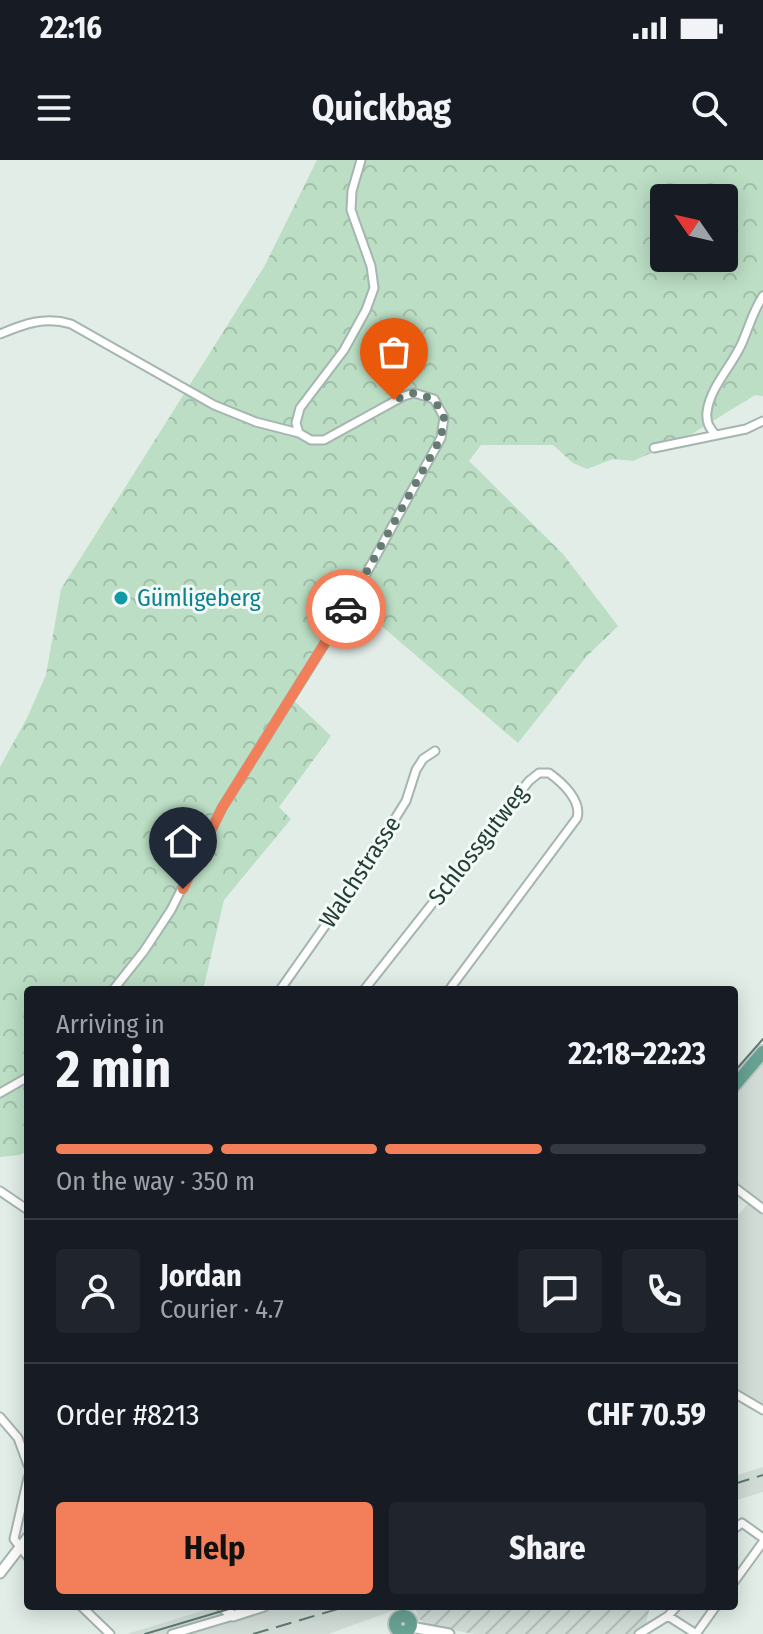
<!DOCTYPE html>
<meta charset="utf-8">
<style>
:root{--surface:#171b24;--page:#20242c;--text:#f1f3f6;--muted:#9ea1a6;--line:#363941;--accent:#f27f5a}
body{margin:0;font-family:"Fira Sans Condensed",sans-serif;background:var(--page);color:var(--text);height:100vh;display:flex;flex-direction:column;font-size:30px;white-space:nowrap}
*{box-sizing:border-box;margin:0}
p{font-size:26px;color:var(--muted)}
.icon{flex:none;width:44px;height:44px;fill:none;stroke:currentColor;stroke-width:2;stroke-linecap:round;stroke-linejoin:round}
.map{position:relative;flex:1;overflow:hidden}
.details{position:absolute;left:24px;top:826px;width:714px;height:624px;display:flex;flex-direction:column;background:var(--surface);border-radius:8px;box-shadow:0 4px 20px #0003}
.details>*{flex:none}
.needle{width:52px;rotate:304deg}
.controls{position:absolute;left:650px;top:24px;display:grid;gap:16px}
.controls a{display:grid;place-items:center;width:88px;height:88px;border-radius:8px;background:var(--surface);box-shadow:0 4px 20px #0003;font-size:40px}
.pin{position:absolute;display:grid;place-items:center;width:68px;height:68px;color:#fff;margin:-82px -34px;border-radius:50% 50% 50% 0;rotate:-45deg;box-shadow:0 0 8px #0007}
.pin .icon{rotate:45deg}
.courier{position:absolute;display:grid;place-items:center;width:80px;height:80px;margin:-40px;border:6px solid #f27f5a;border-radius:50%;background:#fff;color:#222;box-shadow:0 2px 10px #0007}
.headline em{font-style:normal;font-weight:700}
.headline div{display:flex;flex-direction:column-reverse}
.headline{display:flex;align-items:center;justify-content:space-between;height:136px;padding:0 32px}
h1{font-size:52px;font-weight:700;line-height:60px}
.bar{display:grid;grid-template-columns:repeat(4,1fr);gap:12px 8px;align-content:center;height:96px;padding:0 32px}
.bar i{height:10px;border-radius:6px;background:var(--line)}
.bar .active{background:var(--accent)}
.bar p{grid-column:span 4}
.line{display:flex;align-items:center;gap:20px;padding:0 32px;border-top:2px solid var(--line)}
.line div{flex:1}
.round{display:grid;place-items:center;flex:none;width:84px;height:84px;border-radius:8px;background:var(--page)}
.primary-button{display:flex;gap:16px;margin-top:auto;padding:16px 32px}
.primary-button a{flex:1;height:92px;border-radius:8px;background:var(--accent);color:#111;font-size:32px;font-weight:700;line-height:92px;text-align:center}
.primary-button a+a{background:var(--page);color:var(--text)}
.status{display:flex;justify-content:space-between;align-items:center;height:56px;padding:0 40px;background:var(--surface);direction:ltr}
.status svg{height:22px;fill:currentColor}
header{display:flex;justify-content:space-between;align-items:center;height:104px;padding:0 32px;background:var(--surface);font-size:36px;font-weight:700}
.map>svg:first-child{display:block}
.built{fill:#d1dcd7}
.industrial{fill:url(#industrial-furrows)}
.forest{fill:url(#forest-crowns);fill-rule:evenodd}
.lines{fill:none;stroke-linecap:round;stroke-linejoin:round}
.minor-casing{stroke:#a5b5af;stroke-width:11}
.tertiary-casing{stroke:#a5b5af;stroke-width:13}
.primary-casing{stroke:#c1c9c7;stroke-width:16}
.minor{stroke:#fff;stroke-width:7}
.tertiary{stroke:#fff;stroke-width:9}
.primary{stroke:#67a293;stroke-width:12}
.tram{stroke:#5d7972;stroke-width:2}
.rail{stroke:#5d7972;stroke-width:2;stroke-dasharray:16 8;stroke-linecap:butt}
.done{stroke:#657b74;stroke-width:8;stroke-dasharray:0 14.4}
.route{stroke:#f27f5a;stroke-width:10}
.culture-dot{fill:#0f9aa8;stroke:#f3f9f6;stroke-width:3}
.labels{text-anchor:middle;stroke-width:6;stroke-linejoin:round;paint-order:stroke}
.culture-label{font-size:24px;fill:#0d838f;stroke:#f3f9f6;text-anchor:start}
.street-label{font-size:24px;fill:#223e36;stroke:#f3f9f6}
</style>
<div class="status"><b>22:16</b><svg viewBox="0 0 49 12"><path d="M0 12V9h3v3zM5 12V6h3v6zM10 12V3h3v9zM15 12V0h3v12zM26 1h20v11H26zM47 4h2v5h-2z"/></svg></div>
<header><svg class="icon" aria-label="menu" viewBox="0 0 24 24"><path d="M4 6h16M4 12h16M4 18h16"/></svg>Quickbag<svg class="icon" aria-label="search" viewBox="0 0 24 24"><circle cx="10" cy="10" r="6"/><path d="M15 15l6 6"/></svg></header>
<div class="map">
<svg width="763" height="1474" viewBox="0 0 763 1474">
<defs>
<pattern id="industrial-furrows" width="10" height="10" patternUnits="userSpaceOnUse" patternTransform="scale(2)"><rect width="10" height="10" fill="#d1dcd7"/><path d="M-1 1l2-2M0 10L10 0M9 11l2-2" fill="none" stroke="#b3beb9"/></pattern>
<pattern id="forest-crowns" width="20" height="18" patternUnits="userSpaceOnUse" patternTransform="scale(2)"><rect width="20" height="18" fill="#bbdec4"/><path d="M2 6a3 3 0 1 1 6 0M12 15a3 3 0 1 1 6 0" fill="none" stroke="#a0c0a9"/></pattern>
</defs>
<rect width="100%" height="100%" fill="#e2ede8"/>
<path class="built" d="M763 901V1046L734 1024V935Z
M749 1042 763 1052V1243L734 1227V1060Z
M763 1307V1332L734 1341V1316Z
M218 1446H248L234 1450 230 1458 269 1446H401L398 1449 328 1474H127Z"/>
<path class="industrial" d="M415 1446H650L644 1474H474L427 1465 418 1458Z"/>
<path class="forest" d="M317 0H763V236L755 235 687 277 633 301 613 299 587 309 573 303 553 285H481L469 301 563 394 618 466 586 497 518 583 377 462 346 440 288 535 331 576 279 647 291 659 224 740 203 830H28V991L19 995 0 997V607L27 558 46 515 61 429 264 107ZM664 38H724V98H664Z"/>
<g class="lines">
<defs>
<path id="minor" d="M0 174C24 164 45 156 71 164L214 245 256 262 299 273 311 280H324L404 236 414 233 434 239 444 257 441 278 350 443 222 648 171 750 144 791 113 830
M299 273 296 263 300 248 344 190 366 150 374 128 371 106 351 50 352 31 361 0
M716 275C709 268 706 262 707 252 710 227 732 206 742 183 749 167 753 151 763 136
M654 288 746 269 763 261
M280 830 337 749 368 697 396 657 406 641 416 610 423 599 435 591
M364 830 529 621 539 613H549C563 623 582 641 577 658L449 830
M0 933 28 917
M734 1027 763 1049
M0 1031 28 1050
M734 1233 763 1250
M0 1257 18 1278 28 1305
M28 1318 14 1379 28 1397
M734 1369 742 1363 763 1378
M734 1422 763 1382
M81 1446 110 1474
M668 1456 696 1474 716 1446
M172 1474 233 1456
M639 1474 668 1456 677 1446"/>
<path id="tertiary" d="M0 1413 28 1377
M221 1446 233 1456 264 1446
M411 1467 449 1474"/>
<path id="primary" d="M734 926 763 892
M395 1464a8 8 0 1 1 16 0a8 8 0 1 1-16 0Z"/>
</defs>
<use href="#minor" class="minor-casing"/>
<use href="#tertiary" class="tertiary-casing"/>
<use href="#primary" class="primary-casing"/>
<use href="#minor" class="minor"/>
<use href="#tertiary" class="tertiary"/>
<use href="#primary" class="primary"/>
<path class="tram" d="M734 912 763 879
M145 1474 239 1446"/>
<path class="rail" d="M734 1324 763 1315
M253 1474 348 1446"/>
</g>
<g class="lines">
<path class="done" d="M346 449 441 278 444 257 434 239 414 233 394 240"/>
<path class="route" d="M183 729 222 648 346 449"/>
</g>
<circle class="culture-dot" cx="121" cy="438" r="8"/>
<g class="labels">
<g class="culture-label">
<text x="137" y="446">Gümligeberg</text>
</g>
<g class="street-label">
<text transform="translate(478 685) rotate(-52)" y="8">Schlossgutweg</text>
<text transform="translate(360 712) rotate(-57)" y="8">Walchstrasse</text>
</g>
</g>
</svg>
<div class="controls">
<a><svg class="needle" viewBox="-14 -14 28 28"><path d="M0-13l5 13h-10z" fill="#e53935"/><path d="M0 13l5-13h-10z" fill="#9ea1a6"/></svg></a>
</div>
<div class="pin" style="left:394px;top:240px;background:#ea580c"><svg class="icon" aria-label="bag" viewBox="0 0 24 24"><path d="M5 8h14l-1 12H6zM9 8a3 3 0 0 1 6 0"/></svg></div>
<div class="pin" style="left:183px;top:729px;background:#1f2937"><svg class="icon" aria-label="home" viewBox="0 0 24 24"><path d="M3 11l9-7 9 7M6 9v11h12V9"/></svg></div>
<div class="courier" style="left:346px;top:449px"><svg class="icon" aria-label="car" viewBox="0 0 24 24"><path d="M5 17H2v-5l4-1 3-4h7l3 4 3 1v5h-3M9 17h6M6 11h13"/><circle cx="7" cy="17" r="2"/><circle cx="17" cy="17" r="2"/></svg></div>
<section class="details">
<div class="headline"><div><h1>2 min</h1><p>Arriving in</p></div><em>22:18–22:23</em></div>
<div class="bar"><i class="active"></i><i class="active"></i><i class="active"></i><i></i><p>On the way · 350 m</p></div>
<div class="line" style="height:144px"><a class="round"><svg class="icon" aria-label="person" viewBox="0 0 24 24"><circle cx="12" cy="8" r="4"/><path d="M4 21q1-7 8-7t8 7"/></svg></a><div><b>Jordan</b><p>Courier · 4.7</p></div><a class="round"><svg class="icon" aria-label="chat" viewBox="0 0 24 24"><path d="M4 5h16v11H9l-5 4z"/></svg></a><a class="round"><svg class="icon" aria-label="phone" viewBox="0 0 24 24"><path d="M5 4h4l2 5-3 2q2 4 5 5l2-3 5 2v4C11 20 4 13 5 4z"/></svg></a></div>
<div class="line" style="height:104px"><div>Order #8213</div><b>CHF 70.59</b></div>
<div class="primary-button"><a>Help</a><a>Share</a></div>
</section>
</div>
